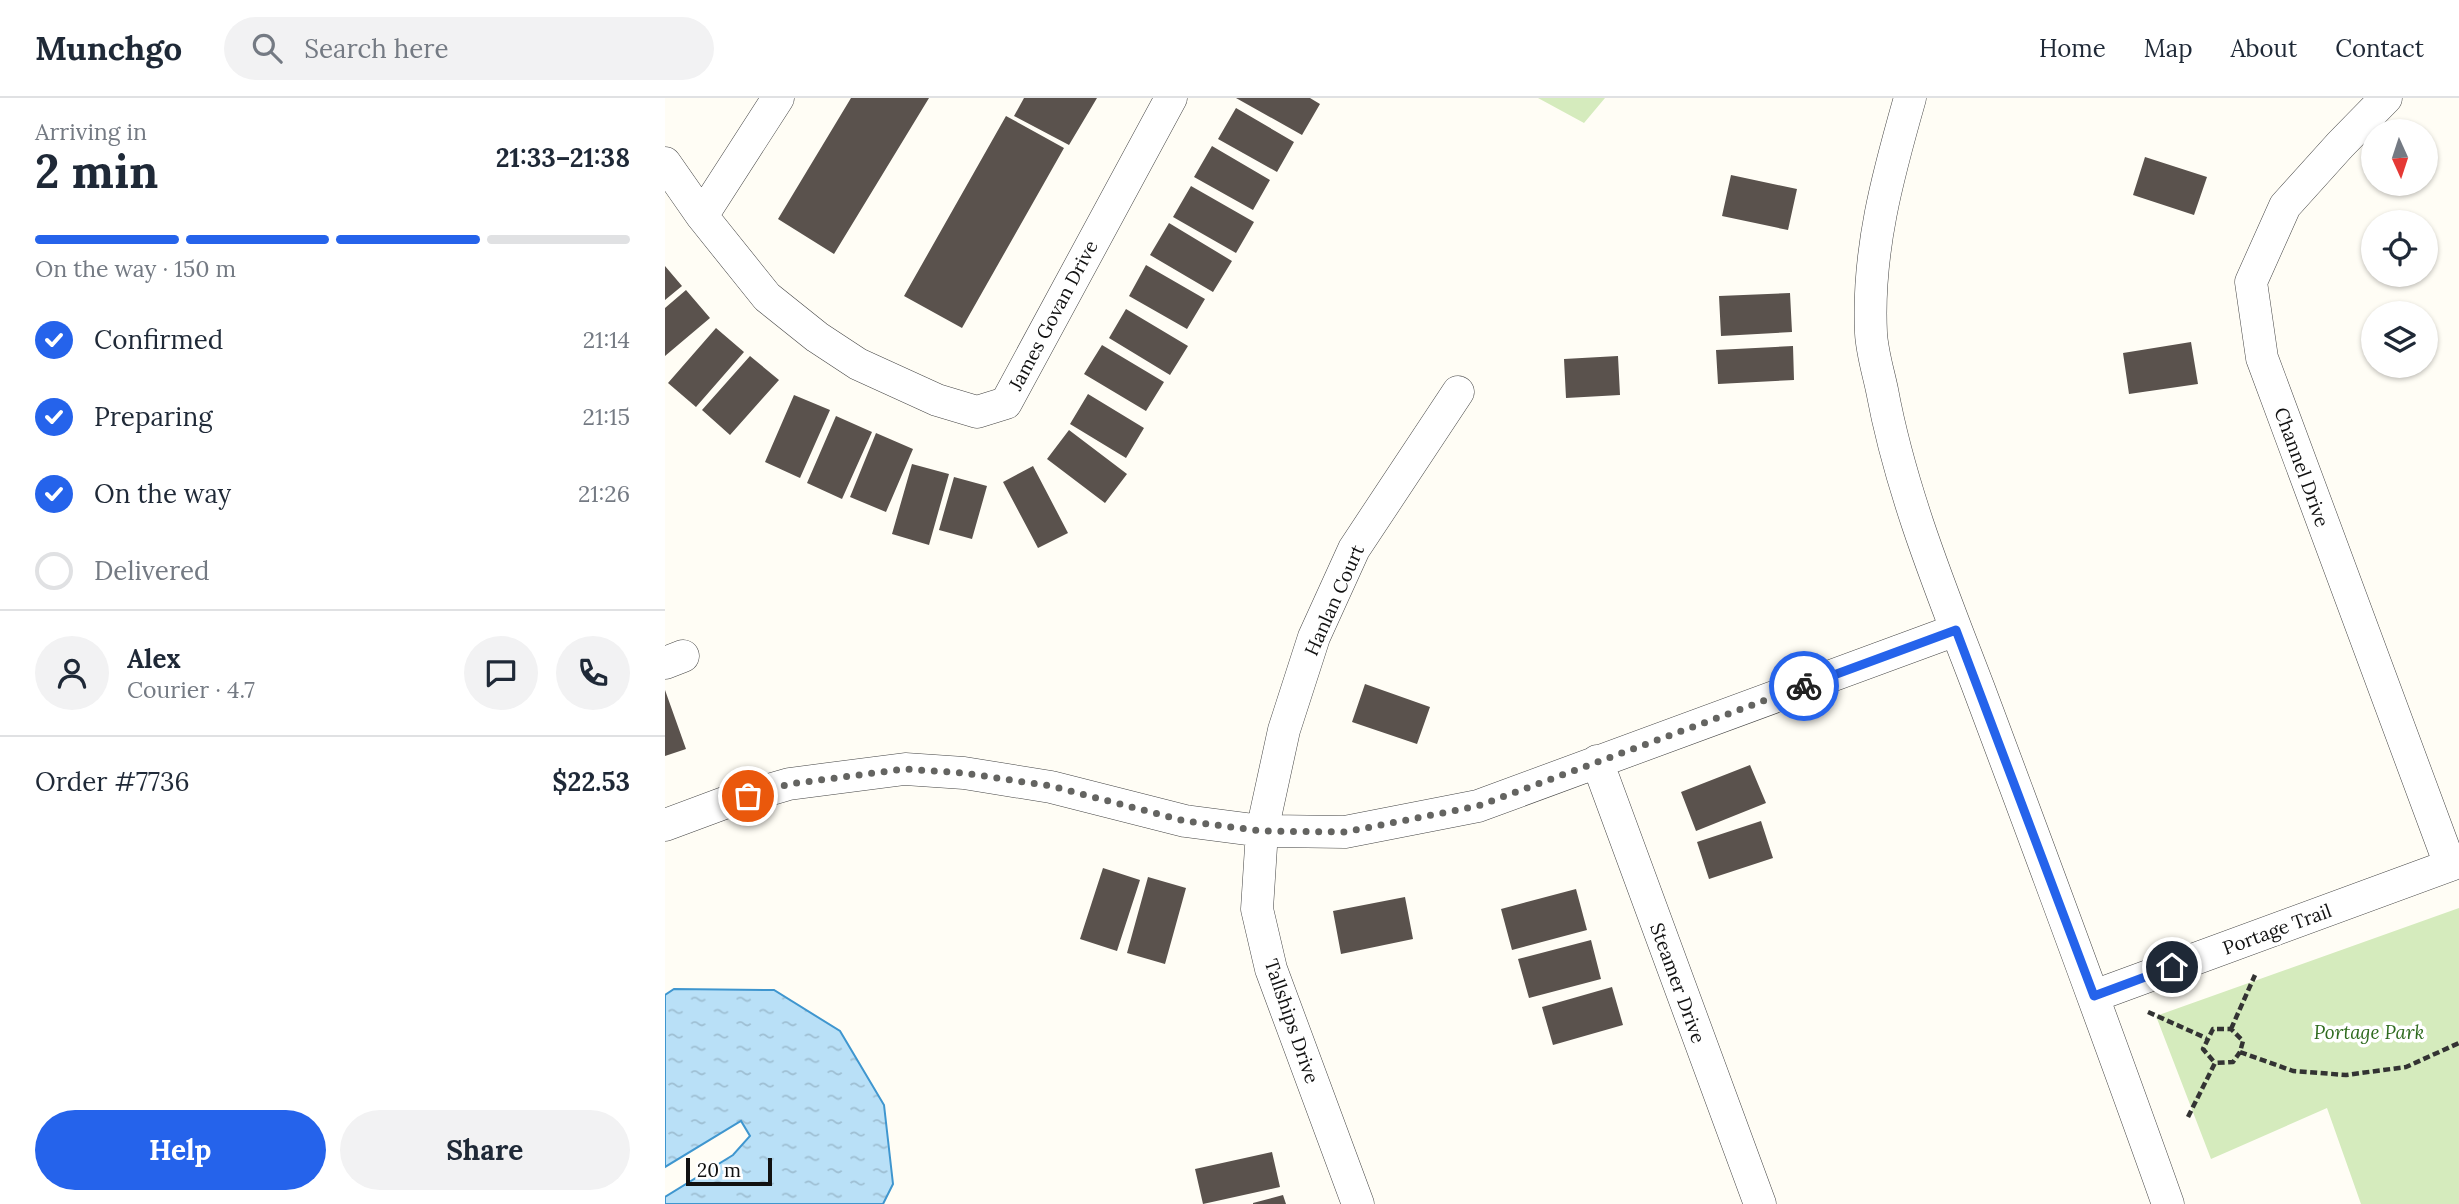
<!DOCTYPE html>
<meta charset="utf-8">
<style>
:root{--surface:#fff;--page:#f2f2f3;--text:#1f2937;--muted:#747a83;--line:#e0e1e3;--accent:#2563eb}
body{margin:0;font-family:Lora,serif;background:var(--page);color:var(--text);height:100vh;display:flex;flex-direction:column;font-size:26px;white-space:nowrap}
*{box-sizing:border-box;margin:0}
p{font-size:23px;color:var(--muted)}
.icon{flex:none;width:38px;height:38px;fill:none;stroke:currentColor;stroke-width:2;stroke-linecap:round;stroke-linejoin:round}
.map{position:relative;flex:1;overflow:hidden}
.sheet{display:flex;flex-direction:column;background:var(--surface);width:665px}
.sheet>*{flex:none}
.needle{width:46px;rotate:177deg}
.tools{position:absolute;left:1696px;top:21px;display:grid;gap:14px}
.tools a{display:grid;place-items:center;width:77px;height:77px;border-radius:50%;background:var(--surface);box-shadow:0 2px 5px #0004;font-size:35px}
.scale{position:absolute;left:21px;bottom:18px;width:86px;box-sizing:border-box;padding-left:7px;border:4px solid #111;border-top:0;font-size:19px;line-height:24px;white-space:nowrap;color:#111;-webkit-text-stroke:5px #fff;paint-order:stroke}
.pin{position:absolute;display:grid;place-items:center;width:60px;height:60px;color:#fff;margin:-30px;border:4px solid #fff;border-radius:50%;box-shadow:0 2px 7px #0007}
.courier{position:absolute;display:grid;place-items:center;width:70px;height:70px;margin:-35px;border:5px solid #2563eb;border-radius:50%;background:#fff;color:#222;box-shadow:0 2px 9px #0007}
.summary em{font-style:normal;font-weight:700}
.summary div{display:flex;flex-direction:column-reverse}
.summary{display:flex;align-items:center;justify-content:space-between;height:119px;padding:0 35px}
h1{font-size:46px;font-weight:700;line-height:52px}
.bar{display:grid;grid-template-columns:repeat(4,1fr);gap:10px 7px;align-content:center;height:84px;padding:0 35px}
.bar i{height:9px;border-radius:5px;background:var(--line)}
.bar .on{background:var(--accent)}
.bar p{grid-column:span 4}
.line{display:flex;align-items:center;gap:18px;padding:0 35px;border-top:2px solid var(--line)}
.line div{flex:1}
.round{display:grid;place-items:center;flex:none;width:74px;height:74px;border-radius:37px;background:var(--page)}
ol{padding:0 35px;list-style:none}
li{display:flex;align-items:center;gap:21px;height:77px}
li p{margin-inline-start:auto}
li .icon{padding:7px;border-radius:50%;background:var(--accent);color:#fff;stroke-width:4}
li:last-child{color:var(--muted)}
li i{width:38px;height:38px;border:4px solid var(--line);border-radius:50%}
.button{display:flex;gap:14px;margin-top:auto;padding:14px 35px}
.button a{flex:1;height:80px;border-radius:42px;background:var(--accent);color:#fff;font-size:28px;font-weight:700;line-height:80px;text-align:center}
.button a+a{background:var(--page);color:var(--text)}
header{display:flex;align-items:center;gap:42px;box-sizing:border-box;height:98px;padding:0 35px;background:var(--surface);border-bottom:2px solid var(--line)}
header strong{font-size:33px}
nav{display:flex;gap:38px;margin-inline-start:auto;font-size:24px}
.search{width:490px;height:63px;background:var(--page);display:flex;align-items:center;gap:18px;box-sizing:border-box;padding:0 24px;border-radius:38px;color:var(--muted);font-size:26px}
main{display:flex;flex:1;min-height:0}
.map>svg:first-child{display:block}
.grass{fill:#d5ebbd}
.water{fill:url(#water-ripples);stroke:#3f96cf;stroke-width:2}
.building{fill:#5a524d}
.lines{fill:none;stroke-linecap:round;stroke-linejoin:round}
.minor-casing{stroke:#444;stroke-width:33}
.path{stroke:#333;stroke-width:4.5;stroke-dasharray:7 3.5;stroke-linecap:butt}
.minor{stroke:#fff;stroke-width:32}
.done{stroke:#646461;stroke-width:7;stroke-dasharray:0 12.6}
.route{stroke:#2563eb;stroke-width:9}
.labels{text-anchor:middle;stroke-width:7;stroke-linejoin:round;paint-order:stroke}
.street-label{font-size:19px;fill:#111;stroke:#fff}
.park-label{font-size:19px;font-style:italic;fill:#2f6b1f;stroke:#fff}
</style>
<header>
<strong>Munchgo</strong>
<div class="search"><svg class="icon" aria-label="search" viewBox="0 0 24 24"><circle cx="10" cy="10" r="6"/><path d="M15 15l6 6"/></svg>Search here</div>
<nav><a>Home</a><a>Map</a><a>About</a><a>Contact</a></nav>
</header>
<main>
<section class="sheet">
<div class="summary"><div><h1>2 min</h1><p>Arriving in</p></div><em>21:33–21:38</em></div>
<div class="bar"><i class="on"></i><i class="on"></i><i class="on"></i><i></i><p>On the way · 150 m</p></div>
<ol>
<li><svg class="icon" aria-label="check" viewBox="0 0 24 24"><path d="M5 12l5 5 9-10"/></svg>Confirmed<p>21:14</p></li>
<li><svg class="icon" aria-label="check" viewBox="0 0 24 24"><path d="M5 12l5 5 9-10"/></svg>Preparing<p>21:15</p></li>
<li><svg class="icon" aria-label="check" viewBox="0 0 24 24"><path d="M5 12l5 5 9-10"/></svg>On the way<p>21:26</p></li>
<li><i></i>Delivered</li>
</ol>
<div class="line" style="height:126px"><a class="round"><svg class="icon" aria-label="person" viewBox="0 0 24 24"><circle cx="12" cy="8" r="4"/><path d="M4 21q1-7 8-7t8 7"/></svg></a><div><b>Alex</b><p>Courier · 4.7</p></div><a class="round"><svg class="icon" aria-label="chat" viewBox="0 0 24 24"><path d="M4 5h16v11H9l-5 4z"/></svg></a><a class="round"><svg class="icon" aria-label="phone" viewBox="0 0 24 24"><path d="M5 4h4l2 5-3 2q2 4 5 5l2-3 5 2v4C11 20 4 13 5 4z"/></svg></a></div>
<div class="line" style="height:91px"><div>Order #7736</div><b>$22.53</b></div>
<div class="button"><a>Help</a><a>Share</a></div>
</section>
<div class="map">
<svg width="1794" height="1106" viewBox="0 0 1794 1106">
<defs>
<pattern id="water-ripples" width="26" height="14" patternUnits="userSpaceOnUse" patternTransform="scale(1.75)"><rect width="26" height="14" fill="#b9e0f7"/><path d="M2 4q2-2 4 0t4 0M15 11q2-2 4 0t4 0" fill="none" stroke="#9ebfd3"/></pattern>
</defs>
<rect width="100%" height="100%" fill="#fffdf5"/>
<path class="grass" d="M873 0H940L919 25Z
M1794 810V1106H1696L1662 1010 1546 1061 1491 918Z"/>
<path class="water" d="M9 891 109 892 175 933 219 1007 228 1086 218 1106H0V1099L68 1057 85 1038 76 1023 0 1069V897Z"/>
<path class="building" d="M186 0H264L169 156 113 121Z
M359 0H432L404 47 349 18Z
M571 0H645L655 6 637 37Z
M571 10 629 44 612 74 553 41Z
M341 18 399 50 297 230 239 198Z
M547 48 605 82 588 112 529 79Z
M1480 59 1542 79 1529 117 1468 97Z
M1066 77 1132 91 1123 132 1057 118Z
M526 88 589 124 571 155 508 119Z
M504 125 567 163 548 194 485 157Z
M481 167 540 201 522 231 464 198Z
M0 168 17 188 0 202Z
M21 192 45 220 0 258V210Z
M1125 195 1127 234 1056 238 1054 198Z
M461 211 523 248 505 277 444 240Z
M51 230 79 254 31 309 3 285Z
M1526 244 1533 286 1464 296 1458 255Z
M437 247 499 284 481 313 419 276Z
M1128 248 1129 282 1053 286 1051 252Z
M85 258 114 282 65 337 37 312Z
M953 258 955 297 901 300 899 261Z
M423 296 479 330 461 360 405 326Z
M129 297 165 312 135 380 100 364Z
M171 318 207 334 177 401 142 385Z
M404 332 462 376 440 405 382 361Z
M211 335 248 351 221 414 185 399Z
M247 366 284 376 264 447 227 436Z
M368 368 403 435 373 450 338 384Z
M289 379 322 388 307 441 274 432Z
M700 586 765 609 752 646 687 624Z
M0 592 21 651 0 658Z
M1085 667 1101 705 1031 733 1016 694Z
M1096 723 1108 760 1044 781 1032 744Z
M438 770 475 782 452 853 415 841Z
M483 779 521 790 500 866 462 855Z
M911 791 922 832 847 852 836 811Z
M740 799 748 841 676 856 668 813Z
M926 842 936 881 864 900 853 861Z
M947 889 958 927 888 947 877 909Z
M607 1054 615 1089 538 1106 530 1071Z
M618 1097 621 1106H588V1105Z"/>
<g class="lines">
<defs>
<path id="minor" d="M1245 0C1223 77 1202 153 1206 235 1207 254 1213 273 1217 292 1236 395 1277 494 1314 591 1378 762 1442 934 1503 1106
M1721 0 1675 47 1620 108 1586 184 1597 260 1785 767
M0 65 37 118 102 199 152 239 193 266 272 302 312 314 341 305 506 0
M37 118 113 0
M0 565 18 558
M932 663 1095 1106
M0 727 62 704 124 686 240 671 299 675 386 689 520 723 597 733 680 734 813 708 1291 532
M1429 898 1794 764
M693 1106 606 871 592 811 597 733 619 632 649 539 689 451 793 294"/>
</defs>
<use href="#minor" class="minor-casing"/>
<path class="path" d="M1483 914 1541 940
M1566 931 1590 877
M1575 954 1628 973 1681 977 1741 969 1794 945
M1523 1019 1550 965 1568 964 1575 954 1578 943 1566 931H1548L1538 951 1550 965"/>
<use href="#minor" class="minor"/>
</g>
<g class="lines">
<path class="done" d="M83 698 124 686 240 671 299 675 386 688 520 723 597 733 680 734 813 708 1139 588"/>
<path class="route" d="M1139 588 1291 532 1429 898 1507 869"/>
</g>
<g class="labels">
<g class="street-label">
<text transform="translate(388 217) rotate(-62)" y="7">James Govan Drive</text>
<text transform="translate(1637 369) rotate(70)" y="7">Channel Drive</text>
<text transform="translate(669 502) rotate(-66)" y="7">Hanlan Court</text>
<text transform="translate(1612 831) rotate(-20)" y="7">Portage Trail</text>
<text transform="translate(1013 885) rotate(70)" y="7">Steamer Drive</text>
<text transform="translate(627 923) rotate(71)" y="7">Tallships Drive</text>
</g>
<g class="park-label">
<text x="1704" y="941">Portage Park</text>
</g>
</g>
</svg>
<div class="tools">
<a><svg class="needle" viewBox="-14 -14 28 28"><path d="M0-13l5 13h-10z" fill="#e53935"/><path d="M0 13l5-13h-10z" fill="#747a83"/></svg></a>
<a><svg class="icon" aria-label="locate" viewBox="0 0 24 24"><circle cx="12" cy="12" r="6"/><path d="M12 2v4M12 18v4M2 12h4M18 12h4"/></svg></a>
<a><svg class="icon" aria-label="layers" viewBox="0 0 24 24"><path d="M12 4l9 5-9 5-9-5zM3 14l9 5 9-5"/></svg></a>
</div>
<div class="scale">20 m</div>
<div class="pin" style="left:83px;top:698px;background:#ea580c"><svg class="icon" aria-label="bag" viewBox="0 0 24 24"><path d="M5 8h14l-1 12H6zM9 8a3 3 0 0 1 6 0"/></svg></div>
<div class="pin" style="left:1507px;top:869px;background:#1f2937"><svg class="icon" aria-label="home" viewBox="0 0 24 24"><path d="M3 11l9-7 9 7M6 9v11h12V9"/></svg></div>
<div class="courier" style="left:1139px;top:588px"><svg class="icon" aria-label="bike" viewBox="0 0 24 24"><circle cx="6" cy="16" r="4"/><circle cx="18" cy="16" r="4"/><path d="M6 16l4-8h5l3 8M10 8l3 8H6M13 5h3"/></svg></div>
</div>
</main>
